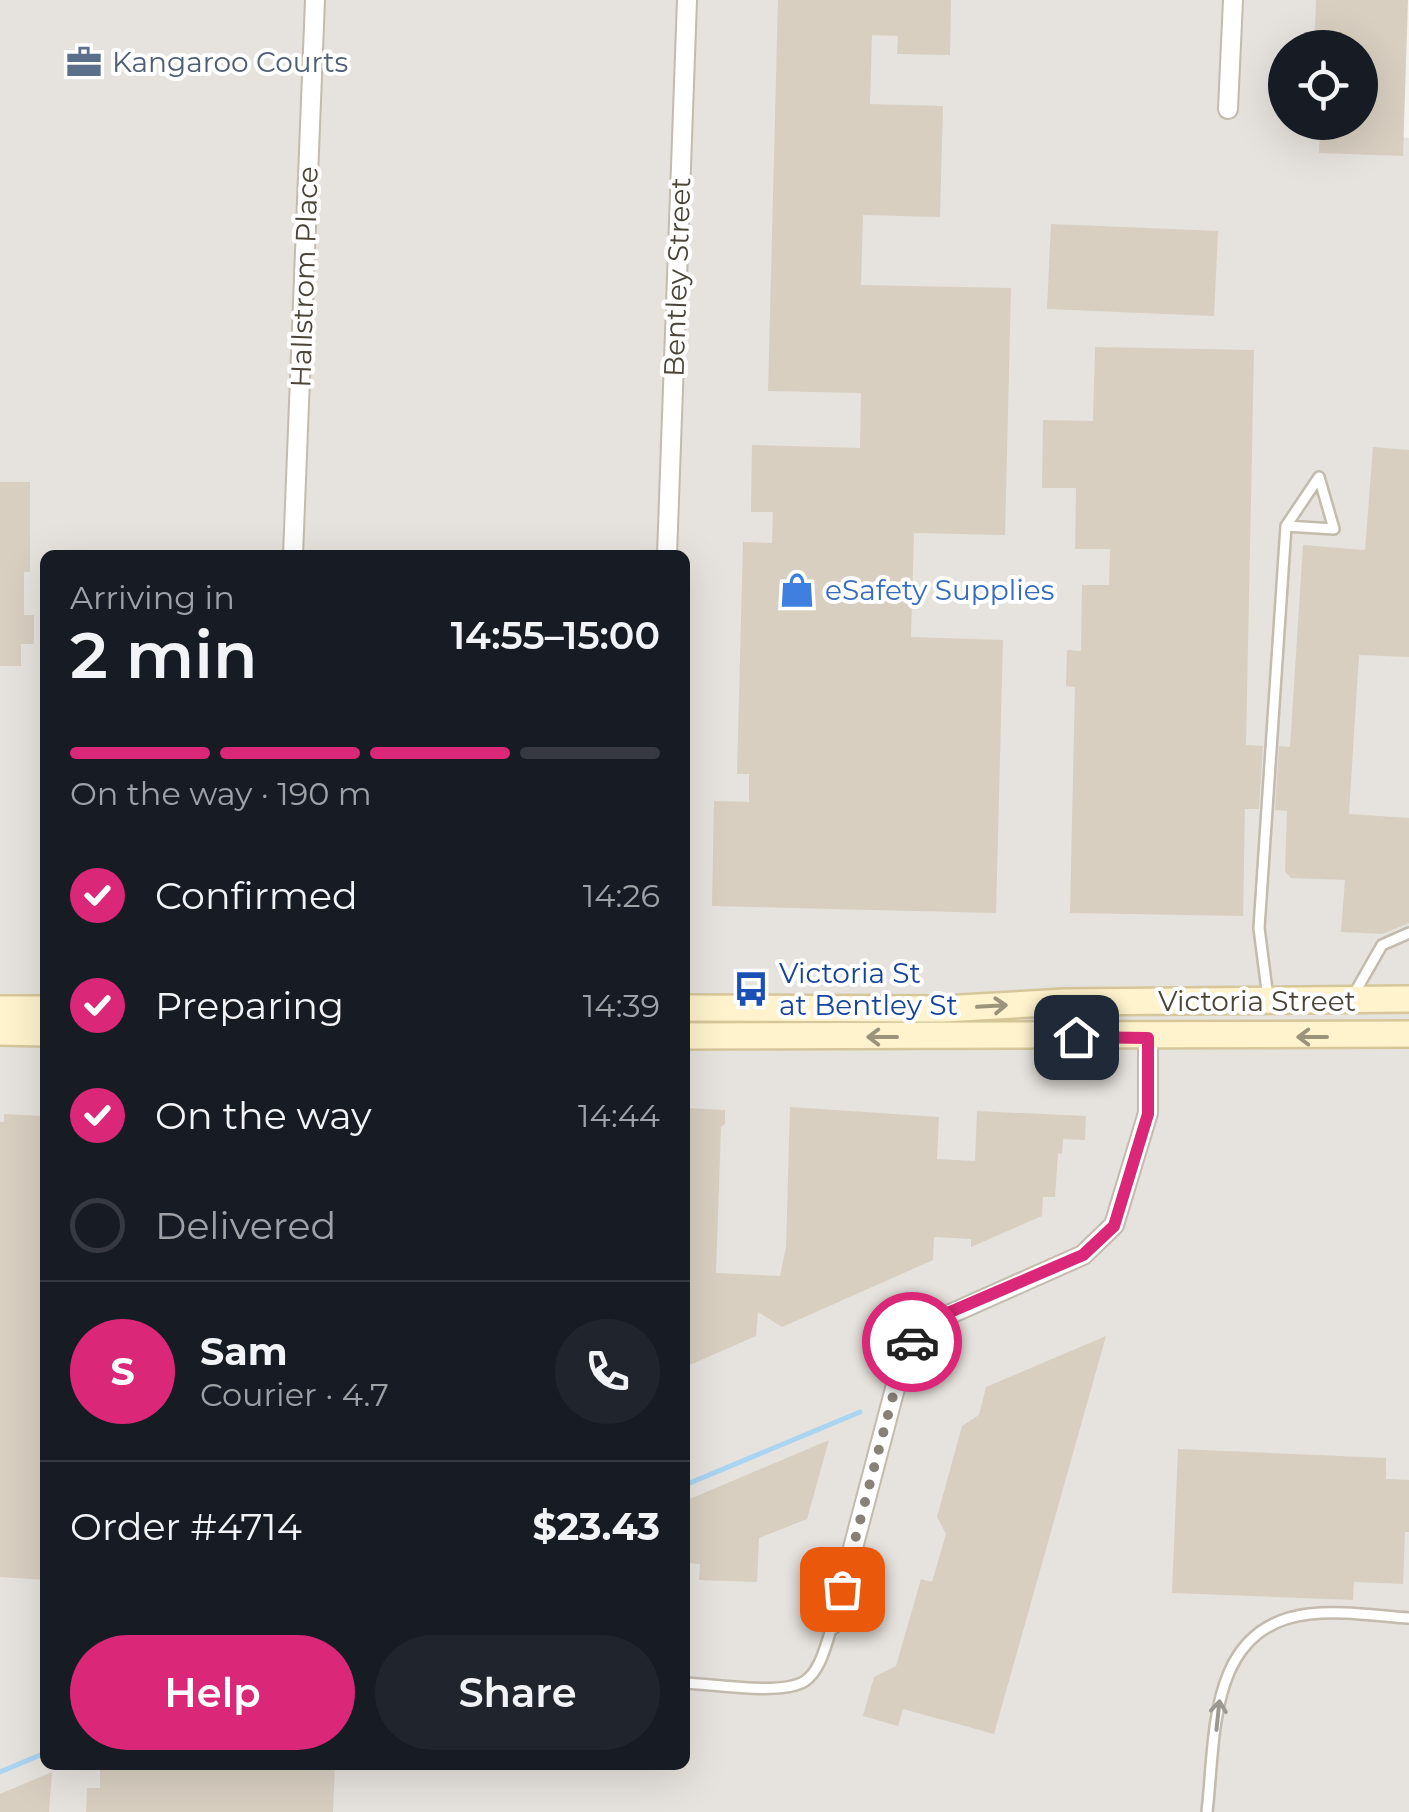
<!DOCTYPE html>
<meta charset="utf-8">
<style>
:root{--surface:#171b24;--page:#20242c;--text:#f1f3f6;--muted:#9ea1a6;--line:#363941;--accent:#db2777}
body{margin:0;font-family:Montserrat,sans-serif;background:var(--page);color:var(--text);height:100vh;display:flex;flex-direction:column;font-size:38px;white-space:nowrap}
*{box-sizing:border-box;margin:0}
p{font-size:32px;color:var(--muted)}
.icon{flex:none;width:55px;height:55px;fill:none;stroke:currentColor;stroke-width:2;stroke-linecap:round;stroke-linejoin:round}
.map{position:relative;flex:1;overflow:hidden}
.details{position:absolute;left:40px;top:550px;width:650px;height:1220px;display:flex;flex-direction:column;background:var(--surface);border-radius:15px;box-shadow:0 10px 40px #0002}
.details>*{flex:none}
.controls{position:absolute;left:1268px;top:30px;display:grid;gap:20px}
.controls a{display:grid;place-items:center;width:110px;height:110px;border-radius:50%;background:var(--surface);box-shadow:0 10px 40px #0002;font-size:50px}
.pin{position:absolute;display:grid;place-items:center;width:85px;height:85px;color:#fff;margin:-42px;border-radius:20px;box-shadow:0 5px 15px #0006}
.courier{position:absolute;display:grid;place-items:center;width:100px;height:100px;margin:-50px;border:8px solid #db2777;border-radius:50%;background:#fff;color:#222;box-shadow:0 2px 12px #0007}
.head em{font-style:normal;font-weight:600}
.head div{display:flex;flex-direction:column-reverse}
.head{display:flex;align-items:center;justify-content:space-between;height:170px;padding:0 30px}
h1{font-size:65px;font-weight:600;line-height:75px}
.bar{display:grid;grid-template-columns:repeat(4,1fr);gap:15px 10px;align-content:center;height:120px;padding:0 30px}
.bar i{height:12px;border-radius:8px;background:var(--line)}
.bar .active{background:var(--accent)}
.bar p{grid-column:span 4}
.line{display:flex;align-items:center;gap:25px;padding:0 30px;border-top:2px solid var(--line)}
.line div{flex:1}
.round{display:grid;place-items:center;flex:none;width:105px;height:105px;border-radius:52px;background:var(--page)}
ol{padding:0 30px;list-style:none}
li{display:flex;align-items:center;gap:30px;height:110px}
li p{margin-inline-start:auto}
li .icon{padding:10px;border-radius:50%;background:var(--accent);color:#fff;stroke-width:4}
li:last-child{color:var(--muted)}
li i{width:55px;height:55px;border:5px solid var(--line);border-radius:50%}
.button{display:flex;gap:20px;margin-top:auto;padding:20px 30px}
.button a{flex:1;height:115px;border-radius:60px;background:var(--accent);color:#fff;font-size:40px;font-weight:600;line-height:115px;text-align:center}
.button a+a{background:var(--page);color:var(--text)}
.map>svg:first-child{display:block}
.industrial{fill:#e6e2dd;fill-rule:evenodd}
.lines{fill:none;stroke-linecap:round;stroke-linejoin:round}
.stream{stroke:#a9d4f2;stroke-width:5}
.building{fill:#d8cfc1}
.service-casing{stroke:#c2bbae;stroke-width:14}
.minor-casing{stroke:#c2bbae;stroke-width:22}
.secondary-casing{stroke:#d6c79b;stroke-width:30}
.service{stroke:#fff;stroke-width:9}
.minor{stroke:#fff;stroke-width:18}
.secondary{stroke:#fff3cd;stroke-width:25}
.oneway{stroke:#9c937c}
.oneway2{stroke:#9c9892}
.done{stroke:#878178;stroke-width:10;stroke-dasharray:0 18}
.route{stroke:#db2777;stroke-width:12}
.labels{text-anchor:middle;stroke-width:8;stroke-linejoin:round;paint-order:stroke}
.service-label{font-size:28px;fill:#4e5e75;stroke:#fff;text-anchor:start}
.street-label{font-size:28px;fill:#4b4439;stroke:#fff}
.shop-label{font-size:28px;fill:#366cbe;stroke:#fff;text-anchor:start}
.transit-label{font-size:28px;fill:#164399;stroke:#fff;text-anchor:start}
</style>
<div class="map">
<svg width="1409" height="1812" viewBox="0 0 1409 1812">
<rect width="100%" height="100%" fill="#f6f3ec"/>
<path class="industrial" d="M0 0H1405L1396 137 1409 138V1812H0ZM1285 48H1360V122H1285ZM45 555H685V1765H45Z"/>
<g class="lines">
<path class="stream" d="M685 1485 860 1412
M0 1772 45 1753"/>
</g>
<path class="building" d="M778 0H951L950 55 897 54 898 36 872 35 870 104 943 106 940 217 863 215 861 285 1011 288 1005 535 914 533 911 637 1003 640 996 913 712 906 714 801 749 802V774H737L743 542 772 543 773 512H751L752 445 860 448 861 393 768 391Z
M1316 0H1408L1403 156 1319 153 1320 126 1360 122V48H1314Z
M1051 224 1218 231 1214 316 1047 309Z
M1095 347 1254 350 1246 745 1263 746 1259 809H1245L1243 916 1070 913 1075 687 1066 686 1067 650 1081 651 1082 585H1109L1110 549H1075L1076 488H1042L1043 420 1093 421Z
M1373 447 1409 450V657L1359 655 1349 814 1409 818V923L1382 934 1341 932 1345 880 1291 878 1285 871 1287 811 1275 810 1279 746 1290 747 1303 545 1365 550Z
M0 482H30V572H24V615H34V644H21V666H0Z
M790 1107 939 1117 937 1159 975 1161 977 1111 1086 1116 1085 1140 1063 1139 1062 1154 1058 1153 1055 1197H1043L1042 1216 971 1247V1239L934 1237 933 1260 782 1327 758 1312 756 1336 685 1367V1108L725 1110V1124L721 1127 716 1273 780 1276 786 1247Z
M4 1114 41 1116V1123H45V1580L0 1577V1122H4Z
M1106 1336 994 1734 903 1709 898 1726 863 1716 874 1677 896 1666 921 1579 932 1582 946 1534 937 1517 962 1426 979 1415 986 1387Z
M829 1440 807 1519 759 1538 757 1582 699 1580 700 1564 685 1563V1501Z
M1178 1449 1386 1458V1479L1409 1480V1532H1405L1403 1584 1354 1582 1353 1600 1172 1593Z
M100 1765H335L333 1812H86L87 1788H100Z
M52 1772 49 1812H0V1794Z"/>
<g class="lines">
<defs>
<path id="service" d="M1354 994 1382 945 1409 933
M1268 998 1259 928 1286 526 1334 529 1319 477 1286 526
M685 1683C713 1684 782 1696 805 1681 822 1669 826 1642 833 1624
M1207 1812C1216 1735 1207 1626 1309 1614 1341 1610 1377 1616 1409 1618"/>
<path id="minor" d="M1228 109 1233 0
M293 555 315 0
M667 555 687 0
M833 1624 903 1358 914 1338 930 1323 1083 1255 1114 1225 1148 1113V1037"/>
<path id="secondary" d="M685 1008 943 1009 1065 1002 1409 999
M0 1009H45
M0 1032 45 1033
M685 1036 1409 1034"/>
</defs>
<use href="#service" class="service-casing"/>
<use href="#minor" class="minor-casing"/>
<use href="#secondary" class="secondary-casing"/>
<use href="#service" class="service"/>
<use href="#minor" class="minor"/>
<use href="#secondary" class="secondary"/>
</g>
<defs><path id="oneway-shaft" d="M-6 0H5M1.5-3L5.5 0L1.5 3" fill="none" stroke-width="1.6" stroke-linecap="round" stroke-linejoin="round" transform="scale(2.5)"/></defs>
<g class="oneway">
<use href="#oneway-shaft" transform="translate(992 1006) rotate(-3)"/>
<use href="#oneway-shaft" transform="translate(882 1037) rotate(-180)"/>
<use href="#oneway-shaft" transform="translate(1312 1037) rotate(180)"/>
</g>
<use class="oneway2" href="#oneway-shaft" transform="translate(1218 1715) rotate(-84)"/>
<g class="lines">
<path class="done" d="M842 1589 903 1358 912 1342"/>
<path class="route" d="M912 1342 930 1323 950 1312 1083 1255 1114 1226 1148 1114V1038L1076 1037"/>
</g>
<defs>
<symbol id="office-bare" viewBox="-9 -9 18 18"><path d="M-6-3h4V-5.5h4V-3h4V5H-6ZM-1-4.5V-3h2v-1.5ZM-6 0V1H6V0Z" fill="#5c6f8a" stroke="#fff" stroke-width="2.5" paint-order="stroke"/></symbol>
<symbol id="shop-bare" viewBox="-9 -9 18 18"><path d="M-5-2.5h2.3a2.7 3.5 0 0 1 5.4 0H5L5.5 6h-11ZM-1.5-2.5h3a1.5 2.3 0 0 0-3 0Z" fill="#3f7fe0" stroke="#fff" stroke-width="2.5" paint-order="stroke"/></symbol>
<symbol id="bus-bare" viewBox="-9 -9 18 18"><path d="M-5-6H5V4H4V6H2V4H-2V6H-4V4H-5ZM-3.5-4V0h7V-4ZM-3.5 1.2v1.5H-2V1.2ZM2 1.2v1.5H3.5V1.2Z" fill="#1a4fb4" stroke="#fff" stroke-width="2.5" paint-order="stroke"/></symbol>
</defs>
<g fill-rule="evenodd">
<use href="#office-bare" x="59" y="37" width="50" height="50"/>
<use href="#shop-bare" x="772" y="565" width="50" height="50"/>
<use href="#bus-bare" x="726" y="964" width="50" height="50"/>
</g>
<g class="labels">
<g class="service-label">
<text x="112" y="72">Kangaroo Courts</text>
</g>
<g class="street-label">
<text transform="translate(304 277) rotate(-88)" y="10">Hallstrom Place</text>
<text transform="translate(677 277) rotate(-88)" y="10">Bentley Street</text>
<text x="1257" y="1011">Victoria Street</text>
</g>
<g class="shop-label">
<text x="825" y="600">eSafety Supplies</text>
</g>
<g class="transit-label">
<text x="779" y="983">Victoria St<tspan x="779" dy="32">at Bentley St</tspan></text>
</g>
</g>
</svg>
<div class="controls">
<a><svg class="icon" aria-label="locate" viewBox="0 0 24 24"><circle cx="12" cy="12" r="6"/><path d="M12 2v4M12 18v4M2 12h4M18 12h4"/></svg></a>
</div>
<div class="pin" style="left:842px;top:1589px;background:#ea580c"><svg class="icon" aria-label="bag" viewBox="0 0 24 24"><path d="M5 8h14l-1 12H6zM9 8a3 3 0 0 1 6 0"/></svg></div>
<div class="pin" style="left:1076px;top:1037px;background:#1f2937"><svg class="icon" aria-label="home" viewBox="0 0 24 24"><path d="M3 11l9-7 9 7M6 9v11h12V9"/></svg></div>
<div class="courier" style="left:912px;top:1342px"><svg class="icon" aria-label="car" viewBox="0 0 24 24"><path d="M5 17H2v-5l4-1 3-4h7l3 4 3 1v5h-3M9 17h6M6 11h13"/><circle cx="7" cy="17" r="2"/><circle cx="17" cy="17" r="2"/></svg></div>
<section class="details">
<div class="head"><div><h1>2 min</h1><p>Arriving in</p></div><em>14:55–15:00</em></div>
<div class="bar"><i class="active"></i><i class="active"></i><i class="active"></i><i></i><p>On the way · 190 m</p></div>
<ol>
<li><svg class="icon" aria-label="check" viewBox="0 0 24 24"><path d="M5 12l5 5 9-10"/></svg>Confirmed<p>14:26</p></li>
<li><svg class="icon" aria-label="check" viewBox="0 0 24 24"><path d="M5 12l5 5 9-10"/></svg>Preparing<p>14:39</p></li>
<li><svg class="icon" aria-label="check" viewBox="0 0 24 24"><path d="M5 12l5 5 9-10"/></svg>On the way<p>14:44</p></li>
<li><i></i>Delivered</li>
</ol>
<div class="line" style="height:180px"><b class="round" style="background:var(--accent);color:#fff">S</b><div><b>Sam</b><p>Courier · 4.7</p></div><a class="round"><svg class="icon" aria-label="phone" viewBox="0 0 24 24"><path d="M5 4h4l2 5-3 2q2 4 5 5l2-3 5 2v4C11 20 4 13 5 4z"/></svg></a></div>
<div class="line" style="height:130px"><div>Order #4714</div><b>$23.43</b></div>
<div class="button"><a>Help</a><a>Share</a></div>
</section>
</div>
